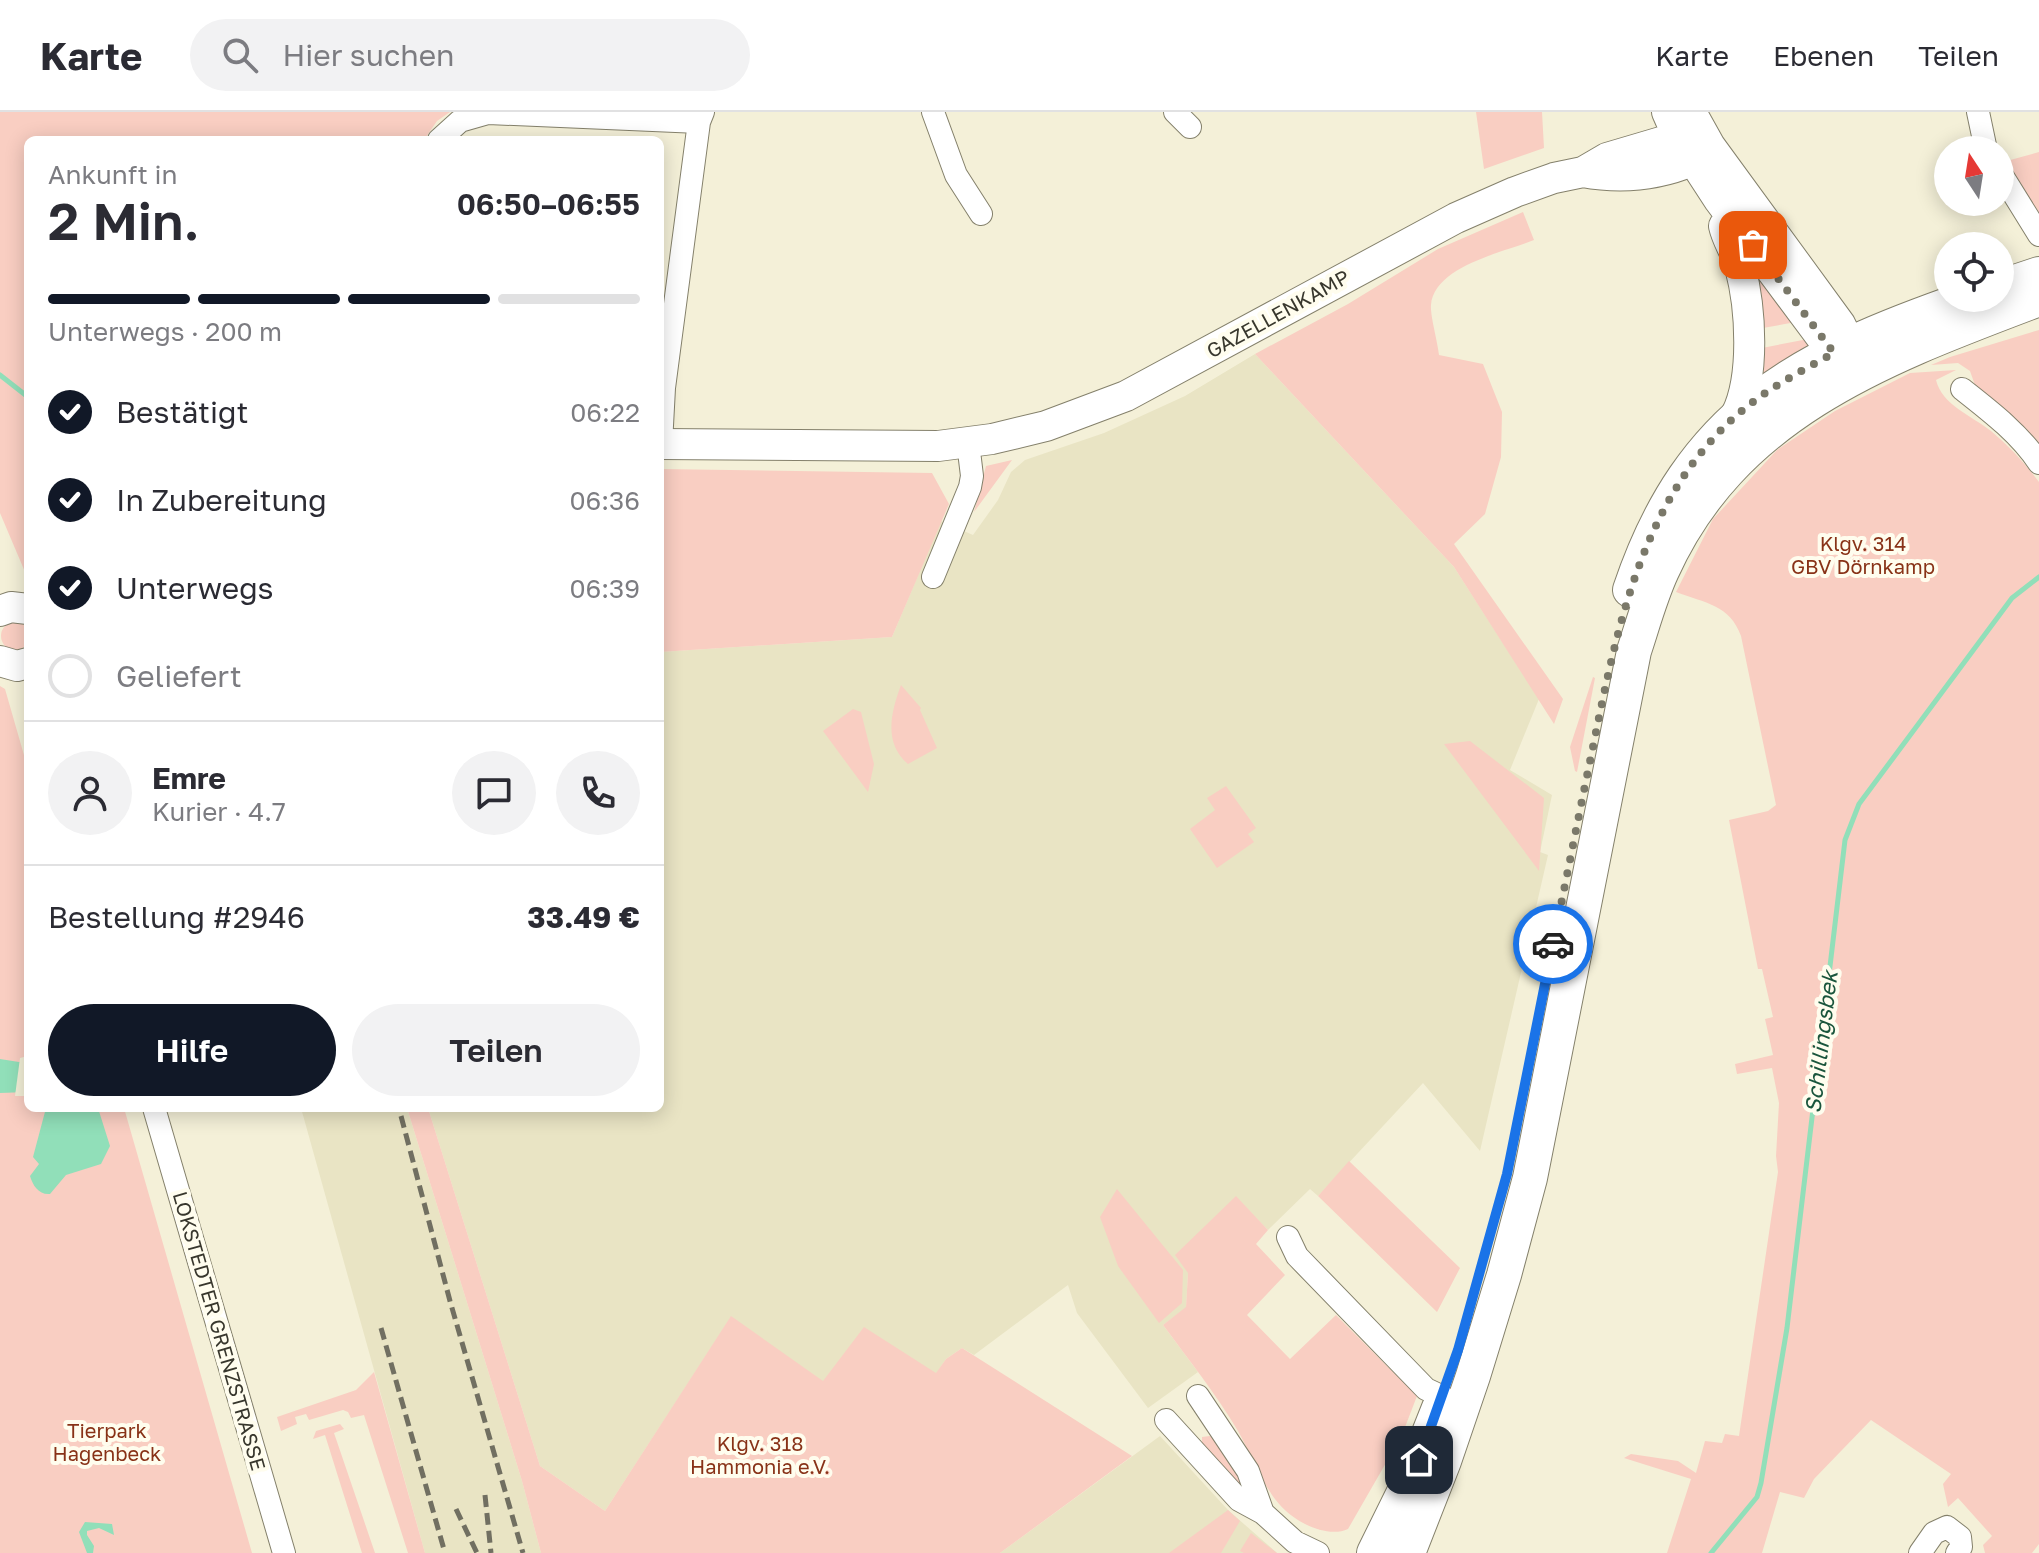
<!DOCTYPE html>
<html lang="de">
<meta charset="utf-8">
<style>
:root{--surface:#fff;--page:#f2f2f3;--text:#2b2b33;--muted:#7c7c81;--line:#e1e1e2;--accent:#111827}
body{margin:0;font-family:"Golos Text",sans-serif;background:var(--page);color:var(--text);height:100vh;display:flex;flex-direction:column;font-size:30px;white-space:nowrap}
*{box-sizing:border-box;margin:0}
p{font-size:26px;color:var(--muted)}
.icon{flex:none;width:44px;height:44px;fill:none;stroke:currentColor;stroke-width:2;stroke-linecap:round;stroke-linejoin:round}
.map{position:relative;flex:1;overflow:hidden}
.sheet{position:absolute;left:24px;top:24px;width:640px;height:976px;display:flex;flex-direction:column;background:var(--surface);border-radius:12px;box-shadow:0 4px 20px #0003}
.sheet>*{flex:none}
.needle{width:52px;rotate:348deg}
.tools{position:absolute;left:1934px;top:24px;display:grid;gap:16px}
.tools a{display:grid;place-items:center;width:80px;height:80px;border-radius:50%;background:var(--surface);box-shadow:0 4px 20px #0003;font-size:40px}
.pin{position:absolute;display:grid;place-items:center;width:68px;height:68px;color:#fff;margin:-34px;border-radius:16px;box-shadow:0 4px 12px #0006}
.courier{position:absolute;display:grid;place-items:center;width:80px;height:80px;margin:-40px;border:6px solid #1a73e8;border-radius:50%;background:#fff;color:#222;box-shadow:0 2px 10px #0007}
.head em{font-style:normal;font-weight:600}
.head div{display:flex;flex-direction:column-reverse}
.head{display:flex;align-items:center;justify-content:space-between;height:136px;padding:0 24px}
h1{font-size:52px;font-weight:600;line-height:60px}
.bar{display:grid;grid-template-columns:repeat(4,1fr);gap:12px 8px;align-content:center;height:96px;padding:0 24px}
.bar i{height:10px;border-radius:6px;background:var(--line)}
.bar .selected{background:var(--accent)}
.bar p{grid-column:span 4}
.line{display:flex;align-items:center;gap:20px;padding:0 24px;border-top:2px solid var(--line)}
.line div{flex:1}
.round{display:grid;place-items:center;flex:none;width:84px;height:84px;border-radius:42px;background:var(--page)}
ol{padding:0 24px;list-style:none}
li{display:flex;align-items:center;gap:24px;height:88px}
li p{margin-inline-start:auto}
li .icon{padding:8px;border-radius:50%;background:var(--accent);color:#fff;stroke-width:4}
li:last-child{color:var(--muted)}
li i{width:44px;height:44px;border:4px solid var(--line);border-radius:50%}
.primary-button{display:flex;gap:16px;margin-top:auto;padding:16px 24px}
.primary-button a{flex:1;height:92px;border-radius:48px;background:var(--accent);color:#fff;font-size:32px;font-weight:600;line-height:92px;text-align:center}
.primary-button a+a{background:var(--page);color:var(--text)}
header{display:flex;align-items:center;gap:48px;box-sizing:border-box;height:112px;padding:0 40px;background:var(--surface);border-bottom:2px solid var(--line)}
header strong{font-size:38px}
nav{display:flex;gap:44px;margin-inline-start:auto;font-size:28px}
.search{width:560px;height:72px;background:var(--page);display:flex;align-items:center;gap:20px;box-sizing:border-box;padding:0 28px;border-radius:44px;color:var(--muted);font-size:30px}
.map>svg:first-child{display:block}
.built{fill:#e9e4c4}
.green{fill:#f9cec2}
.water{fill:#91dfb9}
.pier{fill:#f4f0d8}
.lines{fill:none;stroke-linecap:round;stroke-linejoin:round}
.stream{stroke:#91dfb9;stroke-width:5}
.street-casing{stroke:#84806b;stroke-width:24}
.secondary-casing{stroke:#84806b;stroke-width:32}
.primary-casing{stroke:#84806b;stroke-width:36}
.street{stroke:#fff;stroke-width:22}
.secondary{stroke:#fff;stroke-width:30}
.primary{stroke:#fff;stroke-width:34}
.rail{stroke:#716f61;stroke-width:5;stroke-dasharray:12 6;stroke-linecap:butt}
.done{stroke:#7a7869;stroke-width:8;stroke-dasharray:0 14.4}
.route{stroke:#1a73e8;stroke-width:10}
.labels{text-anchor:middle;stroke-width:8;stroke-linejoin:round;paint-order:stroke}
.street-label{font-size:20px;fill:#38372d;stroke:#fffdee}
.park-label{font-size:20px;fill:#883217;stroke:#fffdee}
.water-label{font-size:22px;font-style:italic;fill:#1a553c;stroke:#fffdee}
</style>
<header>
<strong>Karte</strong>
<div class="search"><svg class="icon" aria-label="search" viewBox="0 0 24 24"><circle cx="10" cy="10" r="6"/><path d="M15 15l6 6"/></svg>Hier suchen</div>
<nav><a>Karte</a><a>Ebenen</a><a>Teilen</a></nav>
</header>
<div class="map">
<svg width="2039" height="1441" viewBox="0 0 2039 1441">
<rect width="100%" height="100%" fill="#f4f0d8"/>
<path class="built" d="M1255 242 1454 455 1539 587 1510 658 1552 683 1540 740 1548 743 1480 1039 1423 971 1318 1084 1310 1077 1268 1118 1236 1085 1188 1161 1186 1196 1163 1213 1198 1260 1148 1296 1077 1201 1068 1173 974 1243 962 1236 946 1247 936 1262 823 1270 731 1205 605 1399 540 1354 428 996H660V540L892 525 941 409 973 423 998 388 1011 360 1025 348 1104 321 1185 284Z
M301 996H407L522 1369 541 1441H425Z
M1160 1324 1228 1398 1277 1441H1000Z"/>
<path class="green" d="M0 0H450L437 9 424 28H28V467L0 401Z
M1476 0H1542L1544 36 1484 57Z
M2039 40V104L2003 50Z
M1523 100 1534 128C1505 140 1434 154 1431 193 1430 203 1438 231 1439 243L1483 252 1502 300 1501 345 1485 402 1454 432 1563 587 1554 612 1454 455 1255 242 1348 192 1438 137Z
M1756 159 1796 210 1763 216Z
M2039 218V336L1976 276 1970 259 1958 251 1931 253 1950 245Z
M1808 227 1816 237 1754 277 1762 236Z
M1956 258 1936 268C1942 293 1972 304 1991 319 2009 334 2025 351 2039 370V1432L2032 1441H1985L1983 1433 1992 1424 1958 1386 1948 1395 1943 1372 1951 1362 1871 1308 1814 1367 1804 1386 1780 1380 1762 1441H1667L1691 1367 1624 1346 1631 1342 1678 1349 1696 1361 1705 1329 1722 1331 1725 1322 1739 1324 1778 1060 1776 1044 1779 991 1772 956 1737 962 1735 952 1773 943 1765 907 1773 905 1762 857H1758L1729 708 1768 699 1776 693 1741 524C1730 493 1705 491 1676 480L1713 407 1777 338 1835 299 1910 261Z
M1012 348 974 400 986 354Z
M660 357 932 361 949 392 892 525 660 540Z
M1 524a14 14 0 1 1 28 0a14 14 0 1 1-28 0Z
M1593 565 1595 566 1577 660 1575 659 1570 635Z
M901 573 921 596 920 598 937 636 908 652C883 631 891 600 901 573Z
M0 574 5 577 28 657V996H124L252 1441H0Z
M853 597 861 600 874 652 868 680 823 619Z
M1470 629 1544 686 1539 759 1444 632Z
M1226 674 1256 716 1248 722 1254 730 1217 756 1190 717 1215 698 1207 686Z
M407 996H428L540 1354 605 1399 731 1204 823 1269 864 1215 936 1261 946 1247 962 1236 1132 1344 1000 1441H541L522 1369Z
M1349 1049 1460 1156 1437 1200 1318 1084Z
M1117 1077 1183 1158 1182 1191 1159 1211 1118 1154 1100 1105Z
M1236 1084 1268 1118 1256 1132 1285 1163 1247 1203 1290 1247 1336 1203 1417 1284 1402 1323 1348 1417C1329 1426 1300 1412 1286 1399 1263 1378 1253 1345 1238 1319 1216 1282 1189 1248 1163 1213L1186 1195 1188 1161 1175 1143Z
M374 1260 425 1441H408L364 1303 351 1306 348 1300 343 1298 309 1308 306 1302 295 1305 297 1312 281 1319 277 1305 356 1278Z
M340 1312 344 1317 334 1321 375 1441H362L325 1323 313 1327 316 1319Z
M1210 1324 1220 1329 1246 1368 1244 1381 1202 1335V1325Z
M1228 1398 1240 1409 1221 1441H1169Z
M1251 1421 1277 1441H1244L1240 1439Z"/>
<path class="water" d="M0 947 19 950 28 948V980L0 981Z
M46 996H98L110 1034 101 1052 66 1063 50 1082C39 1083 33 1074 30 1064L39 1052 33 1045Z
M85 1410 112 1412 114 1423 99 1416 87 1419V1423L94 1434 93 1441H87L79 1420Z"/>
<path class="pier" d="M28 944V984H15L20 946Z"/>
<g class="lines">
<path class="stream" d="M0 263 28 285
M1711 1441 1757 1385 1761 1371 1787 1216 1845 728 1859 692 2012 486 2039 465"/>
<defs>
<path id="street" d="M933 0 956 63 981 102
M1175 0 1190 15
M1978 0 1986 38
M439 28 460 9 488 1 699 10
M2000 60 2039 123
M1962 277C1990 299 2020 322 2039 351
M661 332 664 276 699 10 703 0
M933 465 970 375 972 364 968 331
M154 996 284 1441
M1288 1125 1297 1144 1426 1277 1443 1285
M1198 1284 1248 1359 1263 1401
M1166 1308 1239 1388 1263 1401 1295 1430 1318 1441
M1920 1441 1934 1421 1947 1415 1960 1425 1961 1435 1957 1441"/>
<path id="secondary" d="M1667 0 1678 25 1719 88 1827 233 1839 245 1851 252
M1691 0 1710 34 1840 212 1850 232 1851 254
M1583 60C1621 67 1656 64 1692 49
M1724 114C1727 128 1736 140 1740 155 1751 196 1755 265 1736 303
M660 332 938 334 992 327 1046 314 1126 284 1456 106 1515 80 1554 66 1583 60 1607 46 1678 25 1699 15
M0 499 11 495 28 497
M0 549 17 554 28 551"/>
<path id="primary" d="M2000 175 2039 162
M1630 478C1690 299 1800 244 1967 186
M1374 1441 1412 1364 1439 1296
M1408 1441 1444 1349 1473 1264 1504 1163 1530 1066 1634 539C1643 512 1650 485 1662 459 1734 299 1886 245 2039 187"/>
</defs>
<use href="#street" class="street-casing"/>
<use href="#secondary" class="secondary-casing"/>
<use href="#primary" class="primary-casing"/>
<use href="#street" class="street"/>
<use href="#secondary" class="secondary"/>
<use href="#primary" class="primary"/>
<path class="rail" d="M401 1004 450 1189 523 1441
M381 1216 445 1441
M485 1383 491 1441
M456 1397 477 1441"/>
</g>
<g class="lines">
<path class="done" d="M1553 832C1567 764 1580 697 1594 630 1618 512 1643 386 1737 303 1766 277 1800 260 1834 241L1753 133"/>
<path class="route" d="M1419 1348 1458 1238 1507 1062 1553 832"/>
</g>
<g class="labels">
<g class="street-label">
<text transform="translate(1278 202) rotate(-29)" y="7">GAZELLENKAMP</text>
<text transform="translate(219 1219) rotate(74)" y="7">LOKSTEDTER GRENZSTRASSE</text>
</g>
<g class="park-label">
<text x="1863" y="439">Klgv. 314<tspan x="1863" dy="23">GBV Dörnkamp</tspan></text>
<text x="107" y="1326">Tierpark<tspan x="107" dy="23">Hagenbeck</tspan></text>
<text x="760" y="1339">Klgv. 318<tspan x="760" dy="23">Hammonia e.V.</tspan></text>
</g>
<g class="water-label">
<text transform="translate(1821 930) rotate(-83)" y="8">Schillingsbek</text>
</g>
</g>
</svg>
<div class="tools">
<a><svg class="needle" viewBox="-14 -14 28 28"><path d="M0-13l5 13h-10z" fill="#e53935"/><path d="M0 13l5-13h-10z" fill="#7c7c81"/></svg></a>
<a><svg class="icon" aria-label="locate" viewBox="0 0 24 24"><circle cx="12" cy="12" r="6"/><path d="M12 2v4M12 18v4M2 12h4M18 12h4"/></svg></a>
</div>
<div class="pin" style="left:1753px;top:133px;background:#ea580c"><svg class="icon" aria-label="bag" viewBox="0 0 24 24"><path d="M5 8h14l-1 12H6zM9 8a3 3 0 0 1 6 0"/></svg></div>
<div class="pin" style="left:1419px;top:1348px;background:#1f2937"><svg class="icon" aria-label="home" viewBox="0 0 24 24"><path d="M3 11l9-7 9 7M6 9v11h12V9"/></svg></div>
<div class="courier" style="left:1553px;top:832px"><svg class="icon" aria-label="car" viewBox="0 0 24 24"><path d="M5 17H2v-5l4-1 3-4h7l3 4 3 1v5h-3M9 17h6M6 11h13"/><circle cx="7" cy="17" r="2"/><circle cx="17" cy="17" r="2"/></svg></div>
<section class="sheet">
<div class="head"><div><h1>2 Min.</h1><p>Ankunft in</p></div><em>06:50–06:55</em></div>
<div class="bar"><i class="selected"></i><i class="selected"></i><i class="selected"></i><i></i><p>Unterwegs · 200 m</p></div>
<ol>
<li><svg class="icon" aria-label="check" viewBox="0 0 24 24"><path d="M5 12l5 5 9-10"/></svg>Bestätigt<p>06:22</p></li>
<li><svg class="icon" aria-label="check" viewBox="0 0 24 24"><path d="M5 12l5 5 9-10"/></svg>In Zubereitung<p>06:36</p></li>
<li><svg class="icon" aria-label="check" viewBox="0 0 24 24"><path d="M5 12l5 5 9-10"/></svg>Unterwegs<p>06:39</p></li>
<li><i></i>Geliefert</li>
</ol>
<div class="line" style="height:144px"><a class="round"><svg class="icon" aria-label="person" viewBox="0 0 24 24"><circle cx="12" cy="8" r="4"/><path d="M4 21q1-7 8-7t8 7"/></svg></a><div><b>Emre</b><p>Kurier · 4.7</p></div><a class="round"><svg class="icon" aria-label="chat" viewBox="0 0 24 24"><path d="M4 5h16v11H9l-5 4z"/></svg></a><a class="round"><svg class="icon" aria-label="phone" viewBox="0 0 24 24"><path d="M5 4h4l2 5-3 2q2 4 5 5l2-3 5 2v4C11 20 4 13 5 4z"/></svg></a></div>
<div class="line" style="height:104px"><div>Bestellung #2946</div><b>33.49 €</b></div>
<div class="primary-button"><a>Hilfe</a><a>Teilen</a></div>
</section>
</div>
